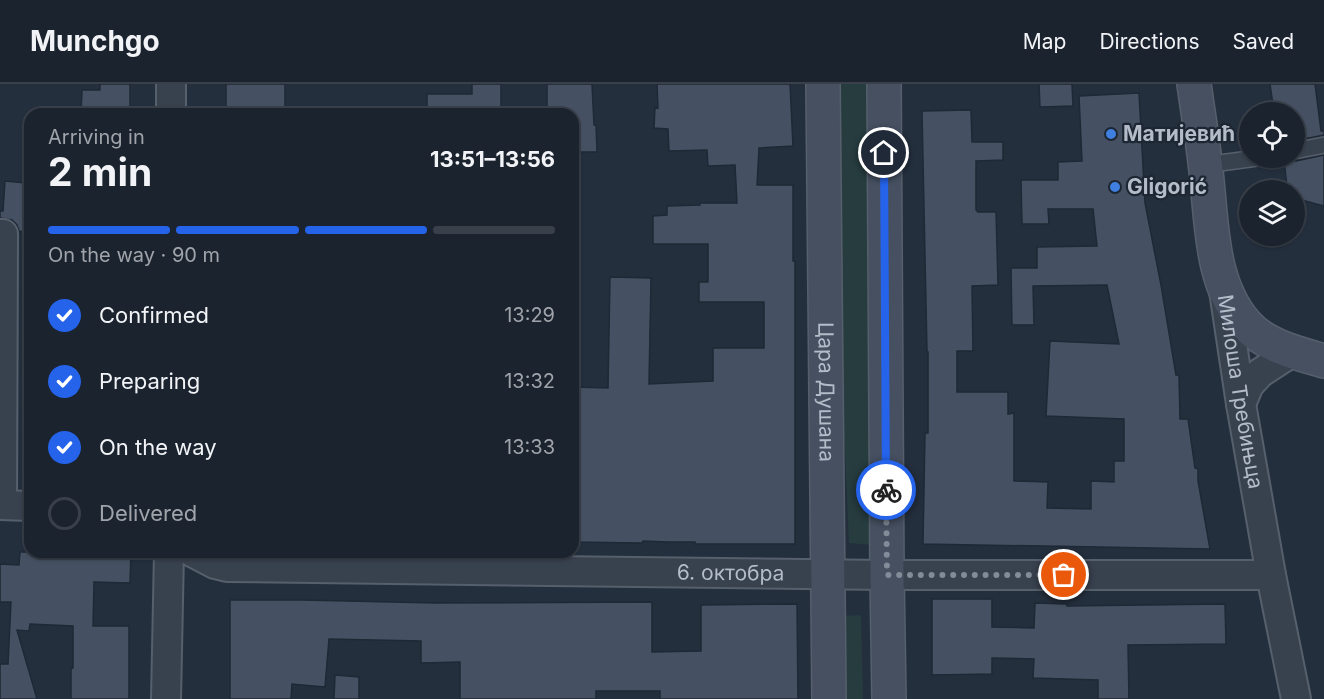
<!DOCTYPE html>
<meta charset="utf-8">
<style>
:root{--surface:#1b232e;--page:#282f3a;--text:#f1f3f6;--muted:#a0a4aa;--line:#39404a;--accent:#2563eb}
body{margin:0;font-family:Inter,sans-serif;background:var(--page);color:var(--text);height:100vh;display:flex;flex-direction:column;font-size:22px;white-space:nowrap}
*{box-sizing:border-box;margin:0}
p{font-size:20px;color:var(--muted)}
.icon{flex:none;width:33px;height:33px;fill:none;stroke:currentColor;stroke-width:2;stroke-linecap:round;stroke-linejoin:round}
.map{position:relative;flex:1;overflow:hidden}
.details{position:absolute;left:24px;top:24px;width:555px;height:450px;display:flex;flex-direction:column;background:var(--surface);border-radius:18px;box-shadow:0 2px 4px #0004,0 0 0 2px var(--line)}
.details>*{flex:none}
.fabs{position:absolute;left:1239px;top:18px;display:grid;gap:12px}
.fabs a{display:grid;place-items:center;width:66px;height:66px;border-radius:50%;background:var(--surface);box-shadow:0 2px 4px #0004,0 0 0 2px var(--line);font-size:30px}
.pin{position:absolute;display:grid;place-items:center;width:51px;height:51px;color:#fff;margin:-26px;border:3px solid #fff;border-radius:50%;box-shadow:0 2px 6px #0007}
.courier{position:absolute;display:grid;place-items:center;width:60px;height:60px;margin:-30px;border:4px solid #2563eb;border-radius:50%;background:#fff;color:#222;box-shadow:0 2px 8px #0007}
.summary em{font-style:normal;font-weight:700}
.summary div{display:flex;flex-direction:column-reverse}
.summary{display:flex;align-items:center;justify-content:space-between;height:102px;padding:0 24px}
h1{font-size:39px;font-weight:700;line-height:45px}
.bar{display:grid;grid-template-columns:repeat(4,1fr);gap:9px 6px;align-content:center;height:72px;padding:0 24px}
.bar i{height:8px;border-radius:4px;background:var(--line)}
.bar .active{background:var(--accent)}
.bar p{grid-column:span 4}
ol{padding:0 24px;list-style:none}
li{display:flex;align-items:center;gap:18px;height:66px}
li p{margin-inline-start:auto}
li .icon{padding:6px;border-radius:50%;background:var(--accent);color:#fff;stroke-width:4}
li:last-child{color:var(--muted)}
li i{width:33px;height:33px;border:3px solid var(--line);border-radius:50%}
header{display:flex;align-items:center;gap:36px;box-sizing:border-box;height:84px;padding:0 30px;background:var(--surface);border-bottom:2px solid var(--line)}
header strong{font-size:28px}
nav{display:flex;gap:33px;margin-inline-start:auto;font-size:21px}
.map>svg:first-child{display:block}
.green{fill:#263c3f}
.building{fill:#455162;stroke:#1f2835;stroke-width:1.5}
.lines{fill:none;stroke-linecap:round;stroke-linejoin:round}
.lane-casing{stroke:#565f6c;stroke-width:18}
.street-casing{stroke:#565f6c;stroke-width:32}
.secondary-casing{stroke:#565f6c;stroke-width:36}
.lane{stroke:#38414e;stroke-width:15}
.street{stroke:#38414e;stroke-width:28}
.secondary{stroke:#465061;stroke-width:33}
.done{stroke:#828b98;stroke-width:6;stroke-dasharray:0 10.8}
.route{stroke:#2563eb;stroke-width:8}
.shop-dot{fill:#3f7fe0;stroke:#1d2633;stroke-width:2}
.labels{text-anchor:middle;stroke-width:4.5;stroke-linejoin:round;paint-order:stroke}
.poi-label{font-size:21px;font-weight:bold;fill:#b4bcc9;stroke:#1d2633;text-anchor:start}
.street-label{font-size:21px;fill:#b4bcc9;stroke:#1d2633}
</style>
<header>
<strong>Munchgo</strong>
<nav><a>Map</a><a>Directions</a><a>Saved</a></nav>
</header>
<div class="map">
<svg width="1324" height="615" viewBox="0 0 1324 615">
<rect width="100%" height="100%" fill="#242f3e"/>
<path class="green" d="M833 0H869L872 461 849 459 845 367 842 338Z
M861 531 863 615H839L840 532Z"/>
<path class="building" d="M100 0H130V30H81L82 6H100Z
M226 0H285V30H226Z
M472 0H501V30H427V10H472Z
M547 0H592L594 41H596L597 68H573V30H547Z
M657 0H790L793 62 759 64 757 101H793V177H795V460H695V458H668L643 457 642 459 573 458V303L608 304 610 193 651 194 649 300 713 297V264H764V218H699V198H708V160H653V132L667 131V122L700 121V119H737L735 81 708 82 707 66 669 67 668 45 654 44 655 23 658 24Z
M1039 0H1072L1073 22 1040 23Z
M1270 0H1315L1321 47H1324V51L1294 57V28H1274Z
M1139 9 1145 119 1161 201 1176 291H1179L1180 335H1188L1195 384 1198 385V397L1210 465 923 460 925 349H928V268H927L922 27 971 26 972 58H1003V76L976 77V126L978 128H996L998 201 972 202 973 267H957V308H1008V330L1014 329V397L1048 398 1047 424 1091 425V397L1114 398V377H1124V335L1046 332 1050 257 1119 260 1107 201 1033 202 1034 241H1012L1011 184H1037V163L1097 162 1093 125H1048L1049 140H1022L1021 96H1058V78L1082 77 1079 12Z
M1324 71V122L1294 114V104L1287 102 1284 77H1296Z
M5 97 26 99 23 148 19 147 17 141 12 136 0 134V127H3Z
M20 468H131L130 499 94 498 93 542H129V615H71V584H73V542L30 540 29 547 17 546 37 615H0V580H8L11 518H0V480L19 481Z
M932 515H992V543L1034 544 1035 519 1067 520V522L1225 520 1226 560 1128 561 1129 615H1098V596L1033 594 1034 575 992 574V590L932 591Z
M230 516H302L435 519 652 518V568L701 567V521L797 520 798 615H660V607H596V615H460V578L421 579V557L329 555 325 603 292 600 291 615H230Z
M335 591 359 593V615H334Z"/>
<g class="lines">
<defs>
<path id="lane" d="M1294 67 1324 61
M1205 81 1257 74"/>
<g id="street">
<path d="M171 30V0"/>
<path d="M0 150H3L2 421"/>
<path id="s1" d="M1224 207 1241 320 1271 491 1296 615"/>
<path d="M1241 320 1249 301 1260 289 1292 268"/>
<path d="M0 421 30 422"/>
<path id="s2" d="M192 468 215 480 227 483 887 491H1271"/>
<path d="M166 615 169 468"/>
</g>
<g id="secondary">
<path id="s3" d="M823 0 829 615"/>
<path d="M884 0 887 491 889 615"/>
<path d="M1194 0C1198 29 1203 58 1206 87 1212 138 1210 199 1246 240 1265 262 1297 269 1324 277"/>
</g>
</defs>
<use href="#lane" class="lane-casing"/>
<use href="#street" class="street-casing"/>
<use href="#secondary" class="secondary-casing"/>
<use href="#lane" class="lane"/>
<use href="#street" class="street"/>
<use href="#secondary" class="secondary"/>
</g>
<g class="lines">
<path class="done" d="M886 406 887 491H1064"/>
<path class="route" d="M884 69 886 406"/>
</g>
<g class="shop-dot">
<circle cx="1111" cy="50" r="6"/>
<circle cx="1115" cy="103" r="6"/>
</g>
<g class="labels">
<g class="poi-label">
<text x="1123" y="57">Матијевић</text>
<text x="1127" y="110">Gligorić</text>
</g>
<g class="street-label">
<text dy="7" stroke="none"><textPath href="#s3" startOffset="308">Цара Душана</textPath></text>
<text dy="7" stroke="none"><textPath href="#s1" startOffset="102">Милоша Требињца</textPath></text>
<text dy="7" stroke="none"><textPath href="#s2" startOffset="542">6. октобра</textPath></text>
</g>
</g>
</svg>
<div class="fabs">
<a><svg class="icon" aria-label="locate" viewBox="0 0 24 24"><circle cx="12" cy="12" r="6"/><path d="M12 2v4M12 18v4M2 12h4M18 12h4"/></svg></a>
<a><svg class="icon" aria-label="layers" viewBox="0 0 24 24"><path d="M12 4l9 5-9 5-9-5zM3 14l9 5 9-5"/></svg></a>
</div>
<div class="pin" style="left:1064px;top:491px;background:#ea580c"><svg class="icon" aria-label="bag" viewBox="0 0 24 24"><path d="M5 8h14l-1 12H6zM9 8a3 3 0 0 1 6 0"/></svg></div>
<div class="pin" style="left:884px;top:69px;background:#1f2937"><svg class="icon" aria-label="home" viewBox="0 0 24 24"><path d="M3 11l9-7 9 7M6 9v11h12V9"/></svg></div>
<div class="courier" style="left:886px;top:406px"><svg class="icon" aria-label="bike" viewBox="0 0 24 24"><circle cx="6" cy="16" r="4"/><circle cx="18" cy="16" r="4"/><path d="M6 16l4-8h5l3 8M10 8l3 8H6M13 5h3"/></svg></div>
<section class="details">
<div class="summary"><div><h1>2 min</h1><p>Arriving in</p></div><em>13:51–13:56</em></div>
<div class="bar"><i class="active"></i><i class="active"></i><i class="active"></i><i></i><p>On the way · 90 m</p></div>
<ol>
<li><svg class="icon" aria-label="check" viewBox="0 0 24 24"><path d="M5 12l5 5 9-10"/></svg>Confirmed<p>13:29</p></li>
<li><svg class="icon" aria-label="check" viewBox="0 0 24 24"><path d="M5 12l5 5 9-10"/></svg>Preparing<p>13:32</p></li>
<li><svg class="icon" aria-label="check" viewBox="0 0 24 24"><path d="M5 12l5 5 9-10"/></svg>On the way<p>13:33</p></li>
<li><i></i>Delivered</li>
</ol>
</section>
</div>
